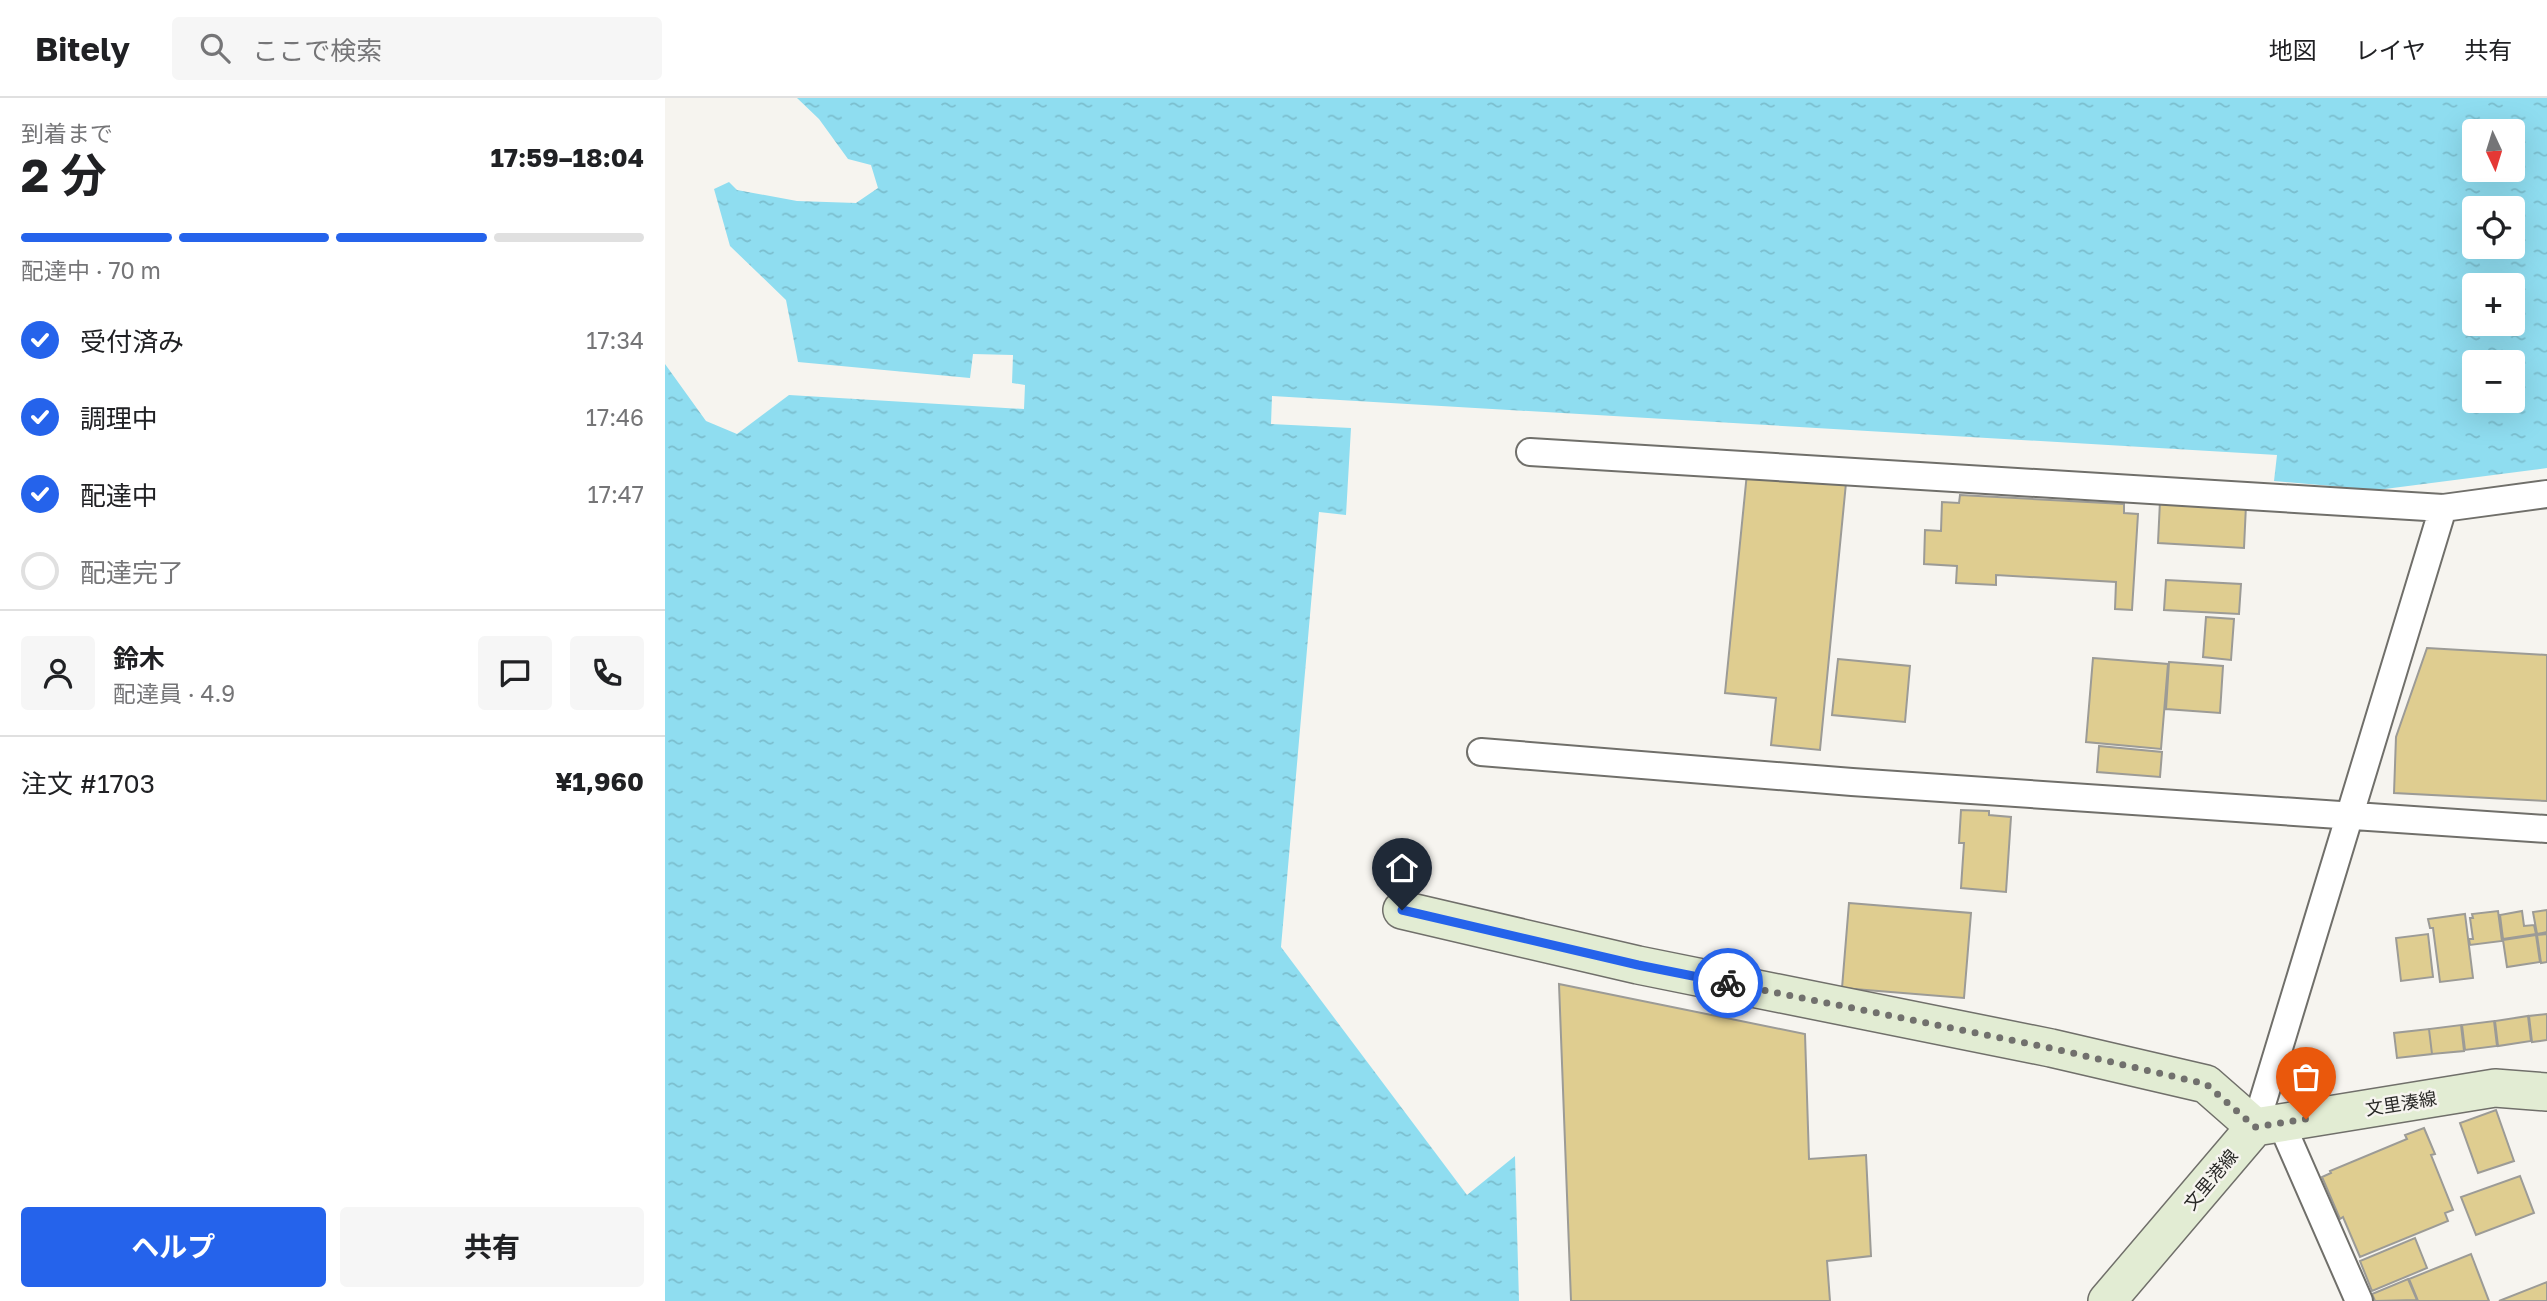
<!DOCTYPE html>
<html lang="ja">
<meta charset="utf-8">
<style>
:root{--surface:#fff;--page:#f6f6f6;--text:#202124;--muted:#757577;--line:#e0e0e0;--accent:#2563eb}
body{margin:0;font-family:"Golos Text","Noto Sans JP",sans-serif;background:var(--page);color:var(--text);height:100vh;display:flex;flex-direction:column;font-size:26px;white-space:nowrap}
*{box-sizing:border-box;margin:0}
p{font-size:23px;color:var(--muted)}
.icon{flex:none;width:38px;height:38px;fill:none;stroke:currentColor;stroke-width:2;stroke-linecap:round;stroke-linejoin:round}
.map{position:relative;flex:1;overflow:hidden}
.panel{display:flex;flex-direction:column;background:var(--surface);width:665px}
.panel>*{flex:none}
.needle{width:46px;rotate:176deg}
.fabs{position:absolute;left:1797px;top:21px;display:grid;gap:14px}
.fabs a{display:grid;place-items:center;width:63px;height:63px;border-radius:7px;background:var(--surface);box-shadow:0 7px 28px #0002;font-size:35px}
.pin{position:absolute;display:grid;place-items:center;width:60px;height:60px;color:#fff;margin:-72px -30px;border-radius:50% 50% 50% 0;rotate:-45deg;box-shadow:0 0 7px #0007}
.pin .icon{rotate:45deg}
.courier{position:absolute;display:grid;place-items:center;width:70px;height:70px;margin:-35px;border:5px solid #2563eb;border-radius:50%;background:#fff;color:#222;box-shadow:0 2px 9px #0007}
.summary em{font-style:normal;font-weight:700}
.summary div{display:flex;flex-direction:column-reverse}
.summary{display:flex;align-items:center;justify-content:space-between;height:119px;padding:0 21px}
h1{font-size:46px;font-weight:700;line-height:52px}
.bar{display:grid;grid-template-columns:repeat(4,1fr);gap:10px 7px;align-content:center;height:84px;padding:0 21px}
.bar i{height:9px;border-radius:5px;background:var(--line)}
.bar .active{background:var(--accent)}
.bar p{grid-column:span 4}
.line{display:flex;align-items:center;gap:18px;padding:0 21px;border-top:2px solid var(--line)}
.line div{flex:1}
.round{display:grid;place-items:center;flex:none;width:74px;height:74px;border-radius:7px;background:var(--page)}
ol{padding:0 21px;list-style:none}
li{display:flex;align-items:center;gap:21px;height:77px}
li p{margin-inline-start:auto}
li .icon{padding:7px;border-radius:50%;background:var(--accent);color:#fff;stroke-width:4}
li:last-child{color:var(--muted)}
li i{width:38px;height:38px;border:4px solid var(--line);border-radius:50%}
.button{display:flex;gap:14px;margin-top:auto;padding:14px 21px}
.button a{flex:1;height:80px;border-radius:7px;background:var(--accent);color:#fff;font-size:28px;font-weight:700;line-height:80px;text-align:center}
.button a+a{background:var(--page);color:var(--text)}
header{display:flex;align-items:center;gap:42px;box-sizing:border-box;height:98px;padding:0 35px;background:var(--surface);border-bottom:2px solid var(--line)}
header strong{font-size:33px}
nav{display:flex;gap:38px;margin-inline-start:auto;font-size:24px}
.search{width:490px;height:63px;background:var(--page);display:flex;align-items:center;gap:18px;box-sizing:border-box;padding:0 24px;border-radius:7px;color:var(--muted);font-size:26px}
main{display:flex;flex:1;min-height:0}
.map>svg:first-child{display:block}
.water{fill:url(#water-ripples);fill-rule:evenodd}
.building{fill:#dfcd90;stroke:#9c9b96;stroke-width:2}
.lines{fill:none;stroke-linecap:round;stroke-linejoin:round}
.street-casing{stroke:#706f6a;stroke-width:30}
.secondary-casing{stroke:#706f6a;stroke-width:40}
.street{stroke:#fff;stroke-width:26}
.secondary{stroke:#e2ecd3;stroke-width:37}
.done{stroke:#71706d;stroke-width:7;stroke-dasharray:0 12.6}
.route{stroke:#2563eb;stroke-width:9}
.labels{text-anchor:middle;stroke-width:5;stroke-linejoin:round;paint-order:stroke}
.street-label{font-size:18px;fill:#292927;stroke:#f6f4ef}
</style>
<header>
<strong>Bitely</strong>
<div class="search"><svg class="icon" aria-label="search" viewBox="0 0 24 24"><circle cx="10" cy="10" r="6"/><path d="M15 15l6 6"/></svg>ここで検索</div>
<nav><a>地図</a><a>レイヤ</a><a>共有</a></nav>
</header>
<main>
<section class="panel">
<div class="summary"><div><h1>2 分</h1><p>到着まで</p></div><em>17:59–18:04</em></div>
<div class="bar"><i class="active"></i><i class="active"></i><i class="active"></i><i></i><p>配達中 · 70 m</p></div>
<ol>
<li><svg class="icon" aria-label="check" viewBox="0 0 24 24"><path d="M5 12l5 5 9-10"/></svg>受付済み<p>17:34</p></li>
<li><svg class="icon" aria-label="check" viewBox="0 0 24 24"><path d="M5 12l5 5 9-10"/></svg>調理中<p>17:46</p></li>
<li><svg class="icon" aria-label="check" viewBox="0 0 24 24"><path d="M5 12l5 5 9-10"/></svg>配達中<p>17:47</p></li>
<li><i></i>配達完了</li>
</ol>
<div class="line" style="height:126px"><a class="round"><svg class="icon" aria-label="person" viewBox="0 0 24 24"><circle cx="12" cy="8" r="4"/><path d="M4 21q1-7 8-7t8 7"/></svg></a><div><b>鈴木</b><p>配達員 · 4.9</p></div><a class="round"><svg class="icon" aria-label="chat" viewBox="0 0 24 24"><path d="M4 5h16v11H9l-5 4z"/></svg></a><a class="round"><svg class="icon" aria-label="phone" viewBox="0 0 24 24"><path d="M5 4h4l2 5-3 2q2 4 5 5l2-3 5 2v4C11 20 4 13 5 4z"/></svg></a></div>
<div class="line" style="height:91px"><div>注文 #1703</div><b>¥1,960</b></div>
<div class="button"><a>ヘルプ</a><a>共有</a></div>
</section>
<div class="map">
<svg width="1882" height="1203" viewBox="0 0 1882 1203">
<defs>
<pattern id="water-ripples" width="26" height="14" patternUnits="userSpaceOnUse" patternTransform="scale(1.75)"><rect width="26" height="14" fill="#8fddf0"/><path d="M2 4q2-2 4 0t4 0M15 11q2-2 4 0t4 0" fill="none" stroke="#7bbece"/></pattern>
</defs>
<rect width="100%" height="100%" fill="#f6f4ef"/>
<path class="water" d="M132 0H1882V370L1712 392 1609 383 1612 357 607 298 606 326 686 330 681 417 654 414 616 849 802 1097 850 1058 854 1203H0V266L41 323 72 336 124 297 359 311 360 287 347 285 348 257 308 256 305 280 133 264 121 202 65 148 49 91 64 84 72 92 132 103 191 105 213 90 206 67 183 61 154 21ZM1810 33H1848V72H1810ZM1810 110H1848V149H1810ZM1810 187H1848V226H1810ZM1810 264H1848V303H1810Z"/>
<path class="building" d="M1082 375 1181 385 1155 652 1106 647 1111 600 1060 595Z
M1295 397 1459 406V415L1473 416 1467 512 1450 511 1451 484 1331 477V487L1291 485 1292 468 1259 466 1260 432 1276 433 1277 404 1294 405Z
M1495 403 1581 407 1579 450 1493 445Z
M1501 482 1576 486 1574 516 1499 512Z
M1541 519 1569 521 1566 562 1538 559Z
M1762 550 1882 557V703L1729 695 1731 639Z
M1428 560 1503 566 1496 651 1421 644Z
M1173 561 1245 568 1240 624 1167 617Z
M1504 564 1558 568 1555 615 1501 611Z
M1434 648 1497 654 1495 679 1432 674Z
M1296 712 1324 713V717L1346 719 1341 794 1296 790 1299 745H1294Z
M1184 805 1306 815 1299 900 1177 890Z
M1882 812V834L1872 836 1868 814Z
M1833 813 1837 843 1805 847 1804 841H1808L1805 820H1808L1807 816Z
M1857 813 1859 828 1869 827 1871 836 1838 841 1835 817Z
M1800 816 1808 880 1775 884 1768 830H1765L1763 821Z
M1763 836 1768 879 1736 883 1731 840Z
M1882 836V864L1876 865 1872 837Z
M1871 837 1875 864 1842 869 1838 842Z
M894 886 1140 936 1144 1061 1201 1057 1206 1158 1162 1163 1165 1203H906Z
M1882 916V942L1867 944 1864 918Z
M1863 918 1866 943 1833 948 1830 923Z
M1829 923 1832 948 1800 952 1797 927Z
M1796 927 1799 953 1767 956 1764 931Z
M1764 931 1767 956 1732 960 1729 935Z
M1831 1012 1849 1063 1813 1075 1795 1025Z
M1759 1030 1770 1056 1766 1057 1788 1112 1780 1115 1783 1123 1695 1159 1678 1119 1675 1121 1657 1079 1666 1075 1665 1073 1742 1041 1740 1037Z
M1855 1078 1869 1115 1811 1137 1796 1099Z
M1750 1140 1762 1170 1707 1193 1695 1163Z
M1806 1156 1824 1203H1753L1744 1181Z
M1743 1181 1752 1202 1710 1203 1707 1196Z
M1882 1184V1203H1834Z"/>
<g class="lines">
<defs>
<path id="street" d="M865 354 1778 410 1882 396
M816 654 1187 684 1882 731
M1616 1025 1694 1203
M1590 1029 1778 410"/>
<path id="secondary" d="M737 812 973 867 1386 950 1541 986 1590 1029
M1590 1029 1830 990 1882 994
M1442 1203 1590 1029"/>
</defs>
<use href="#street" class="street-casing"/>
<use href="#secondary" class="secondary-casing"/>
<use href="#street" class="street"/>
<use href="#secondary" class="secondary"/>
</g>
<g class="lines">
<path class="done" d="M1063 885 1386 950 1541 986 1590 1029 1641 1021"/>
<path class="route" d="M737 812 973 867 1063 885"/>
</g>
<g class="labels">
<g class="street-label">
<text transform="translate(1736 1006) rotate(-9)" y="6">文里湊線</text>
<text transform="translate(1546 1082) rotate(-50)" y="6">文里港線</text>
</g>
</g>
</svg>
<div class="fabs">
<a><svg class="needle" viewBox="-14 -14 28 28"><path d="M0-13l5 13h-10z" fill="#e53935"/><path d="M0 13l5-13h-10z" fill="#757577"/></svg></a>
<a><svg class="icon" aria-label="locate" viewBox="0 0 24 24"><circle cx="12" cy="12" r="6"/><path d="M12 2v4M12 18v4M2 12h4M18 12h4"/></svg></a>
<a>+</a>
<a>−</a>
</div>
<div class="pin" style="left:1641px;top:1021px;background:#ea580c"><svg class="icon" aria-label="bag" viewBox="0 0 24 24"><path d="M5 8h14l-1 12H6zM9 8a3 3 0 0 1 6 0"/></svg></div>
<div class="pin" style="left:737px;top:812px;background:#1f2937"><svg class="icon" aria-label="home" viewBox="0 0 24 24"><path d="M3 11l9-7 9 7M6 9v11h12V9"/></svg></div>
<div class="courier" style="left:1063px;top:885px"><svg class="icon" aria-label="bike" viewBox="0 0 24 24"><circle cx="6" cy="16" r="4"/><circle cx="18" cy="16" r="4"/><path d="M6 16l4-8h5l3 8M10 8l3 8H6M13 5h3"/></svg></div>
</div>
</main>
